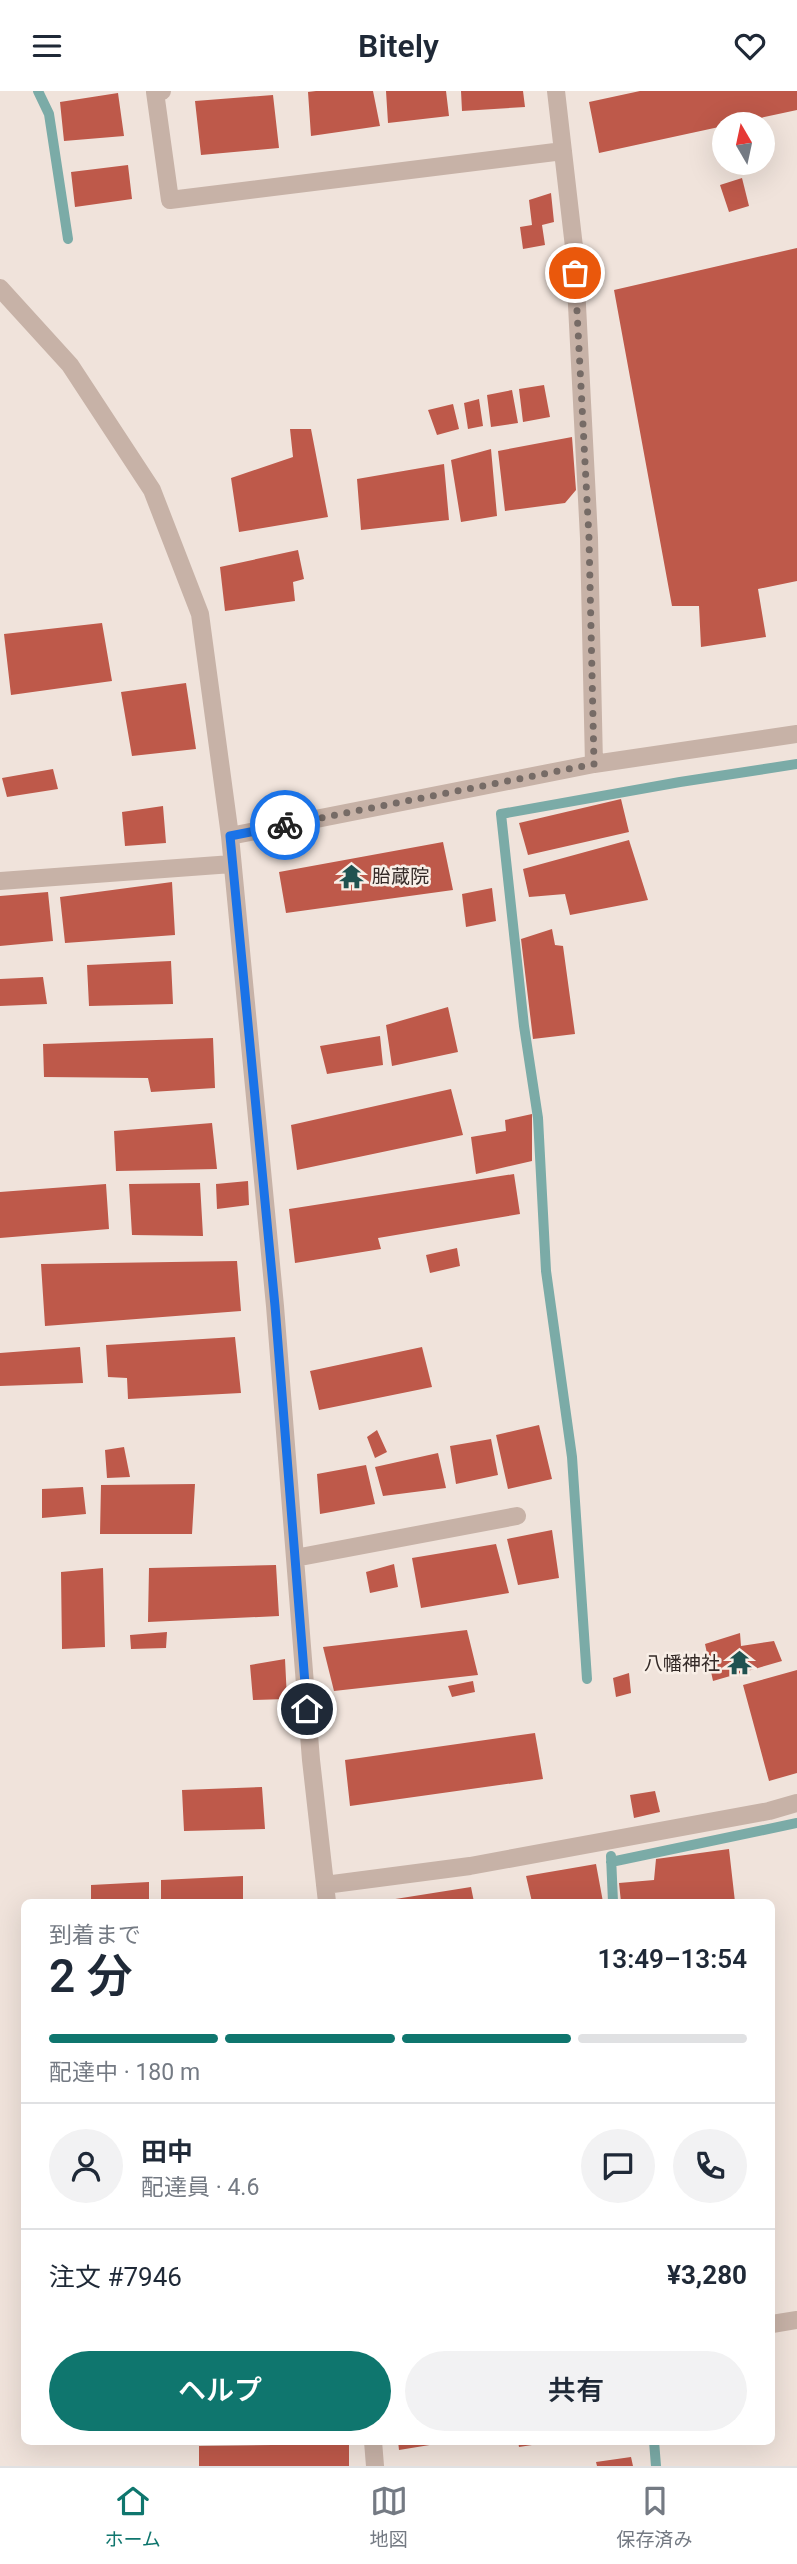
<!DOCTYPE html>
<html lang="ja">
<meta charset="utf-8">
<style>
:root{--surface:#fff;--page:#f2f2f3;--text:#1f2937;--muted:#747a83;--line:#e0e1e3;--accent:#0f766e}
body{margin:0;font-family:Roboto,"Noto Sans JP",sans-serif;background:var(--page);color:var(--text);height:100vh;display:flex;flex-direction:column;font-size:26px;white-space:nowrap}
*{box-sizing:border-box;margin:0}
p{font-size:23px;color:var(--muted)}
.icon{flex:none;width:38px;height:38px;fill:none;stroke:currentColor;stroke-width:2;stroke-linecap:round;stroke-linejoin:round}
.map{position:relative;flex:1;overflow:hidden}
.side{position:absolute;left:21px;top:1808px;width:754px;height:546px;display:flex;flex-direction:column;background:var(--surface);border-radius:10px;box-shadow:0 7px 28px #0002}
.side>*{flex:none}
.needle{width:46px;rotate:351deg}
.fabs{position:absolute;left:712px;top:21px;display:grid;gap:14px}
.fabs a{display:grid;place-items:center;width:63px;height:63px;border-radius:50%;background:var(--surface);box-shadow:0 7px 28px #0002;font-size:35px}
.pin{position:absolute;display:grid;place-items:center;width:60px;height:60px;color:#fff;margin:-30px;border:4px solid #fff;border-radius:50%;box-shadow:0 2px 7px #0007}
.courier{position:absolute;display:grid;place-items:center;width:70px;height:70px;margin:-35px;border:5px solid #1a73e8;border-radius:50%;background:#fff;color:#222;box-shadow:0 2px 9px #0007}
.overview em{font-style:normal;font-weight:600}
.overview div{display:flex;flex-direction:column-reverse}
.overview{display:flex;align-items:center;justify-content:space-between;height:119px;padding:0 28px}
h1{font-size:46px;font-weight:600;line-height:52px}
.bar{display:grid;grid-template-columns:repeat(4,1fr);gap:10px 7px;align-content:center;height:84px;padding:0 28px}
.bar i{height:9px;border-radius:5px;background:var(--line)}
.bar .active{background:var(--accent)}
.bar p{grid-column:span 4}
.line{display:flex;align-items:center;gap:18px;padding:0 28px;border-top:2px solid var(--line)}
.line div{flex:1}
.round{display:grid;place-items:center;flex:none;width:74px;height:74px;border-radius:37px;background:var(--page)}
.action{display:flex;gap:14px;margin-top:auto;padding:14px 28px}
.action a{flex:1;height:80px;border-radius:42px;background:var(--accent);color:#fff;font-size:28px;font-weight:600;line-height:80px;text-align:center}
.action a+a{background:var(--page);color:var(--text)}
header{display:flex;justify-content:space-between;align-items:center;height:91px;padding:0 28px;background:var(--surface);font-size:32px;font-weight:600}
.tab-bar{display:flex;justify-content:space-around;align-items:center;height:98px;border-top:2px solid var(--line);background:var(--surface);font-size:19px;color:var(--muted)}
.tab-bar a{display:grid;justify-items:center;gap:4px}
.tab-bar .active{color:var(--accent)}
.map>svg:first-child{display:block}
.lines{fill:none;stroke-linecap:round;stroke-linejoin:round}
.stream{stroke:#7baba7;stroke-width:10}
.building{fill:#be594a}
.minor{stroke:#c7b2a7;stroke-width:18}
.done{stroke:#766b66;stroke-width:7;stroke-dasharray:0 12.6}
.route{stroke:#1a73e8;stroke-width:9}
.labels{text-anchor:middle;stroke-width:5;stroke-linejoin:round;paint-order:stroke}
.poi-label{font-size:19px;fill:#342a27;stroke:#f8eee6;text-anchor:start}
</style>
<header><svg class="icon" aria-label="menu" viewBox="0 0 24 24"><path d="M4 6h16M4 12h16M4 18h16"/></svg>Bitely<svg class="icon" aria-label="heart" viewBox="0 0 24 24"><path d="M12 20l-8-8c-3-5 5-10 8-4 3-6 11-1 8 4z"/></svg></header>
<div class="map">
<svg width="797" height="2375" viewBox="0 0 797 2375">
<rect width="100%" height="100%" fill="#f0e3db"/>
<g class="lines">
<path class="stream" d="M38 0 49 23 68 148
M587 1588 572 1366 546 1180 538 1027 524 935 501 723 680 691 797 673
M611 1765 613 1811
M611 1771 797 1732
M654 2350 656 2375"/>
</g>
<path class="building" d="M316 0H373L380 35 311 45 308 1Z
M386 0H446L449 25 388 32Z
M461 0H523L525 16 462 20Z
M640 0H797V19L599 62 589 11Z
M118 2 124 45 64 50 60 11Z
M273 4 279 57 201 64 195 10Z
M128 74 132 108 75 116 71 81Z
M742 87 749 115 729 121 720 94Z
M551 102 554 131 542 134 545 154 523 158 520 136 532 134 529 109Z
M797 157V490L758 498 766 546 701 556 699 515H672L614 199Z
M544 294 550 326 523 331 519 298Z
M512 299 518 332 491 336 487 304Z
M479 308 483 335 468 338 464 312Z
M453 313 459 338 437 344 428 319Z
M290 338H311L328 426 239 441 231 387 293 366Z
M572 346 576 399 565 412 505 420 498 360Z
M491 358 497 425 461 431 451 369Z
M444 373 449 429 361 439 357 388Z
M298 459 304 488 293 491 295 510 225 520 220 476Z
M102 532 112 590 11 604 4 543Z
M186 592 196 658 132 665 121 601Z
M53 678 58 698 7 706 2 687Z
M621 708 629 741 528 764 519 732Z
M163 715 166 752 125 755 122 721Z
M629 749 648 809 570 824 565 803 529 806 523 778Z
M443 751 453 799 286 822 279 781Z
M172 791 175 844 65 852 60 806Z
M492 797 496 830 466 836 462 803Z
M48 801 53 850 0 855V805Z
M552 838 555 854 563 855 575 943 533 948 521 848Z
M171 870 173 913 89 915 87 874Z
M43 886 47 913 0 915V888Z
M448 916 458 961 392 975 386 934Z
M380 945 383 974 327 983 320 955Z
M213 947 215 997 151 1001 148 987 44 986 43 953Z
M451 998 463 1044 297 1079 291 1034Z
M532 1023V1070L476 1083 471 1046 506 1040 505 1029Z
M212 1032 217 1078 116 1080 114 1040Z
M514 1083 520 1123 378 1147 381 1158 295 1172 289 1118Z
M248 1090 249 1114 217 1118 216 1093Z
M200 1092 203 1145 132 1144 129 1093Z
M106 1093 109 1138 0 1147V1101Z
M457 1157 460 1175 430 1182 426 1164Z
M237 1170 241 1220 45 1235 41 1173Z
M235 1246 241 1302 128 1308 127 1287 108 1286 106 1254Z
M80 1256 83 1292 0 1295V1262Z
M422 1256 432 1296 319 1319 310 1280Z
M539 1334 552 1388 508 1398 496 1344Z
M377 1339 387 1361 375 1367 367 1346Z
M491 1348 498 1384 456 1393 450 1355Z
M124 1356 130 1386 107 1387 105 1359Z
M438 1362 446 1397 383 1405 375 1376Z
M366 1374 375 1413 320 1423 317 1383Z
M195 1393 192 1443H100L101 1394Z
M83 1396 86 1423 42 1427V1398Z
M552 1439 559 1487 518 1494 507 1448Z
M496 1453 509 1502 421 1517 412 1467Z
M394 1473 398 1496 370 1502 366 1481Z
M276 1474 279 1525 148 1531 149 1477Z
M103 1477 105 1556 62 1558 61 1481Z
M467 1539 478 1584 334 1600 323 1556Z
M167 1541 166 1557 131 1558 130 1544Z
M740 1542 741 1555 774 1550 782 1570 713 1590 705 1553Z
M285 1568 287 1608 253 1609 250 1574Z
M797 1579V1682L769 1690 743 1594Z
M629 1582 631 1602 616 1606 613 1587Z
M473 1590 475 1601 452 1606 448 1595Z
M535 1642 543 1688 350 1715 345 1669Z
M262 1696 265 1738 184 1740 182 1699Z
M655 1700 660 1721 634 1727 630 1704Z
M729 1758 735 1811H621L619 1792 654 1789 656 1768Z
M596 1773 603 1811H532L526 1785Z
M243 1785V1811H161V1789Z
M149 1791V1811H91V1794Z
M471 1796 474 1811H390L389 1809Z
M398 2350H442V2352L399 2359Z
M518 2350H545V2352L519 2356Z
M349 2353V2375H199V2355Z
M631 2366 633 2375H597L596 2371Z"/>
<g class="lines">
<path class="minor" d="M162 0 155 1 170 109 563 60
M556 0 574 156 589 447 594 673
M0 197 70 274 152 399 200 523 230 745 275 1215 311 1669 327 1811
M230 745 594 673 797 643
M0 790 232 773
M295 1467 517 1425
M325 1794 470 1775 769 1720 797 1712
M772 2233 797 2229
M373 2350 375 2375"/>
</g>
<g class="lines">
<path class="done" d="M285 734 594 673 589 447 575 182"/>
<path class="route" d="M285 734 230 745 275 1215 307 1618"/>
</g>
<defs>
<symbol id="temple-bare" viewBox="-9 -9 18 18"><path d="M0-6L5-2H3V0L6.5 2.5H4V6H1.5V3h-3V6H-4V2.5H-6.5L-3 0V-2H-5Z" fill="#205250" stroke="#f8eee6" stroke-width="2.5" paint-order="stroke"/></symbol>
</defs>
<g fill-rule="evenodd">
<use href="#temple-bare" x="334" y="768" width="35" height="35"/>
<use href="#temple-bare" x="722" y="1554" width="35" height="35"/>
</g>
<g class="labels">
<g class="poi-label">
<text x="372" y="792">胎蔵院</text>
<text x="720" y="1579" text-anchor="end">八幡神社</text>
</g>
</g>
</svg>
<div class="fabs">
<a><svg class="needle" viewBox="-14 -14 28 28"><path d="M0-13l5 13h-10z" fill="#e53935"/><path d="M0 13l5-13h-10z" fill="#747a83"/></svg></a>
</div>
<div class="pin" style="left:575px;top:182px;background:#ea580c"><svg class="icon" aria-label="bag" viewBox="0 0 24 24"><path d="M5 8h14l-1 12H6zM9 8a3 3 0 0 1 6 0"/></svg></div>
<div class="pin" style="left:307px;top:1618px;background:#1f2937"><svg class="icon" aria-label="home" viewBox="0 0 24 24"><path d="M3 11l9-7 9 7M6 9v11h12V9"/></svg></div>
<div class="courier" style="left:285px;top:734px"><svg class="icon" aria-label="bike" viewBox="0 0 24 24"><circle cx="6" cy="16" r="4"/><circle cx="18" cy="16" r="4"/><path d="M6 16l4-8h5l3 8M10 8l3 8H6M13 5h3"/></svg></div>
<section class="side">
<div class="overview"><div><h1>2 分</h1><p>到着まで</p></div><em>13:49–13:54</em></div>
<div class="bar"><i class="active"></i><i class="active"></i><i class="active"></i><i></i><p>配達中 · 180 m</p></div>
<div class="line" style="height:126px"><a class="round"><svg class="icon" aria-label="person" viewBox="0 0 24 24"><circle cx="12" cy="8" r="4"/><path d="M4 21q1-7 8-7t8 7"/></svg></a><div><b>田中</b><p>配達員 · 4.6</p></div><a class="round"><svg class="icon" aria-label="chat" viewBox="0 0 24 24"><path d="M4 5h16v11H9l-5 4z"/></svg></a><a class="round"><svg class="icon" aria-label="phone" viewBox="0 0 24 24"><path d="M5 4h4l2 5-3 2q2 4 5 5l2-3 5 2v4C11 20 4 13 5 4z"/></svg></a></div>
<div class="line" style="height:91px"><div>注文 #7946</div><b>¥3,280</b></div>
<div class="action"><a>ヘルプ</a><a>共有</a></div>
</section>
</div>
<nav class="tab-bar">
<a class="active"><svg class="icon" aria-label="home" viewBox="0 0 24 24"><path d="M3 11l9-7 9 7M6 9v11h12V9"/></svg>ホーム</a>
<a><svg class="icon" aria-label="map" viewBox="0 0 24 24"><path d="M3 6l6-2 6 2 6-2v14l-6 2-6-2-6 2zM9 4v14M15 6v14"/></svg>地図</a>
<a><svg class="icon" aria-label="saved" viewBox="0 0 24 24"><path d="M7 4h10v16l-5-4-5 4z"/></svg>保存済み</a>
</nav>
